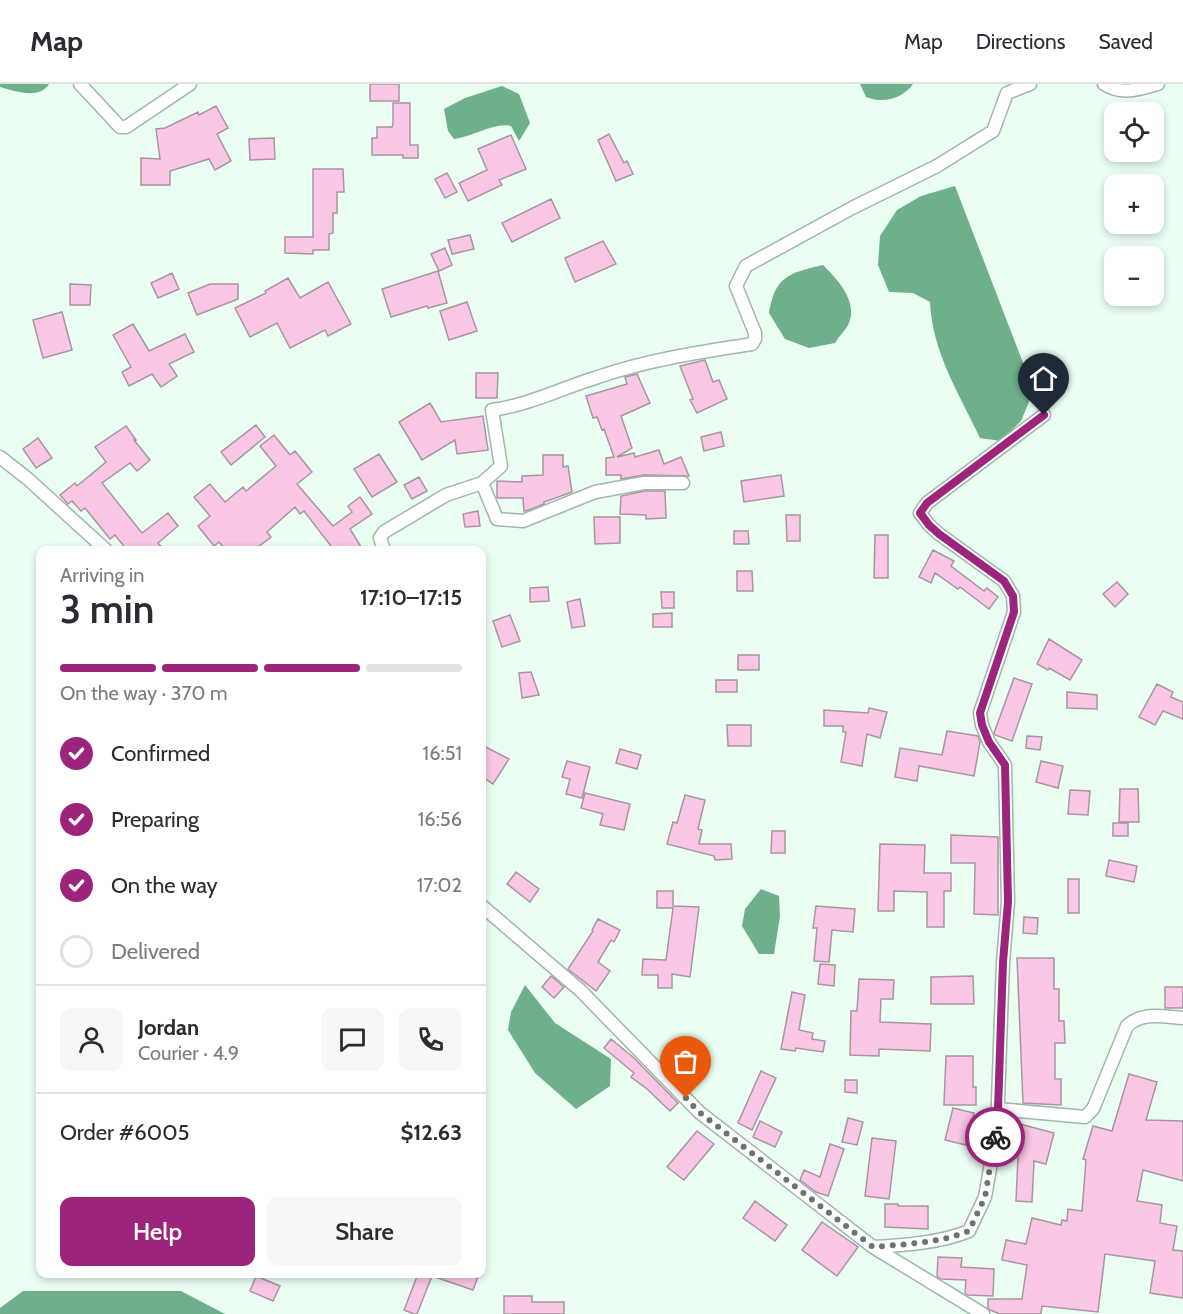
<!DOCTYPE html>
<meta charset="utf-8">
<style>
:root{--surface:#fff;--page:#f7f7f7;--text:#2b2b33;--muted:#7c7c81;--line:#e1e1e2;--accent:#9d247c}
body{margin:0;font-family:Cabin,sans-serif;background:var(--page);color:var(--text);height:100vh;display:flex;flex-direction:column;font-size:22px;white-space:nowrap}
*{box-sizing:border-box;margin:0}
p{font-size:20px;color:var(--muted)}
.icon{flex:none;width:33px;height:33px;fill:none;stroke:currentColor;stroke-width:2;stroke-linecap:round;stroke-linejoin:round}
.map{position:relative;flex:1;overflow:hidden}
.panel{position:absolute;left:36px;top:462px;width:450px;height:732px;display:flex;flex-direction:column;background:var(--surface);border-radius:12px;box-shadow:0 3px 9px #0003}
.panel>*{flex:none}
.controls{position:absolute;left:1104px;top:18px;display:grid;gap:12px}
.controls a{display:grid;place-items:center;width:60px;height:60px;border-radius:12px;background:var(--surface);box-shadow:0 3px 9px #0003;font-size:30px}
.pin{position:absolute;display:grid;place-items:center;width:51px;height:51px;color:#fff;margin:-62px -26px;border-radius:50% 50% 50% 0;rotate:-45deg;box-shadow:0 0 6px #0007}
.pin .icon{rotate:45deg}
.courier{position:absolute;display:grid;place-items:center;width:60px;height:60px;margin:-30px;border:4px solid #9d247c;border-radius:50%;background:#fff;color:#222;box-shadow:0 2px 8px #0007}
.head em{font-style:normal;font-weight:600}
.head div{display:flex;flex-direction:column-reverse}
.head{display:flex;align-items:center;justify-content:space-between;height:102px;padding:0 24px}
h1{font-size:39px;font-weight:600;line-height:45px}
.bar{display:grid;grid-template-columns:repeat(4,1fr);gap:9px 6px;align-content:center;height:72px;padding:0 24px}
.bar i{height:8px;border-radius:4px;background:var(--line)}
.bar .on{background:var(--accent)}
.bar p{grid-column:span 4}
.line{display:flex;align-items:center;gap:15px;padding:0 24px;border-top:2px solid var(--line)}
.line div{flex:1}
.round{display:grid;place-items:center;flex:none;width:63px;height:63px;border-radius:12px;background:var(--page)}
ol{padding:0 24px;list-style:none}
li{display:flex;align-items:center;gap:18px;height:66px}
li p{margin-inline-start:auto}
li .icon{padding:6px;border-radius:50%;background:var(--accent);color:#fff;stroke-width:4}
li:last-child{color:var(--muted)}
li i{width:33px;height:33px;border:3px solid var(--line);border-radius:50%}
.cta{display:flex;gap:12px;margin-top:auto;padding:12px 24px}
.cta a{flex:1;height:69px;border-radius:12px;background:var(--accent);color:#fff;font-size:24px;font-weight:600;line-height:69px;text-align:center}
.cta a+a{background:var(--page);color:var(--text)}
header{display:flex;align-items:center;gap:36px;box-sizing:border-box;height:84px;padding:0 30px;background:var(--surface);border-bottom:2px solid var(--line)}
header strong{font-size:28px}
nav{display:flex;gap:33px;margin-inline-start:auto;font-size:21px}
.map>svg:first-child{display:block}
.water{fill:#6eb08b}
.building{fill:#fac7e6;stroke:#a895a0;stroke-width:1.5}
.lines{fill:none;stroke-linecap:round;stroke-linejoin:round}
.minor-casing{stroke:#a3b6aa;stroke-width:15}
.minor{stroke:#fff;stroke-width:12}
.done{stroke:#69756e;stroke-width:6;stroke-dasharray:0 10.8}
.route{stroke:#9d247c;stroke-width:8}
</style>
<header>
<strong>Map</strong>
<nav><a>Map</a><a>Directions</a><a>Saved</a></nav>
</header>
<div class="map">
<svg width="1183" height="1230" viewBox="0 0 1183 1230">
<rect width="100%" height="100%" fill="#eafef2"/>
<path class="water" d="M0 0H49C39 16 15 7 0 3Z
M860 0H913C902 15 883 20 866 13Z
M502 2 519 10 530 39 519 57 511 42C494 38 473 53 454 55L448 47 444 25 465 14Z
M955 102 1025 284 1031 313 1021 337 1001 357 980 354C959 310 932 267 930 218L913 209 889 208 878 181 880 152 897 126 921 112Z
M823 181C837 195 858 217 849 239 846 246 839 252 835 259L809 264 785 255 769 229C775 192 789 189 823 181Z
M761 805 779 812 780 832 774 870H759L742 842 745 825Z
M525 901 555 939 611 975 610 1002 576 1025 535 989 508 946 511 928Z
M23 1207H181L225 1230H0V1224Z"/>
<path class="building" d="M370 0H399V17H370Z
M393 19H410V61H418V74H403V71H372V54H377V43H392L393 40Z
M216 22 228 44 217 50 231 77 215 86 209 75 170 87V101H141V74L160 75 156 45 165 44 198 28 199 31Z
M609 50 624 79 627 77 633 90 616 97 598 56Z
M511 51 526 85 499 96 502 101 468 117 459 99 487 86 478 65Z
M274 54 275 75 250 76 249 55Z
M313 85H343L344 108H337V129H333V149L329 150V166H313V170L285 169V153H313Z
M447 89 457 108 445 114 435 95Z
M551 115 560 134 512 158 502 139Z
M470 151 474 165 452 170 448 156Z
M603 157 616 180 575 198 565 174Z
M445 164 452 181 439 187 431 170Z
M438 187 447 219 428 224 427 222 391 233 382 205Z
M172 189 179 205 158 214 151 199Z
M288 194 300 214 328 198 351 240 328 252 325 246 290 264 277 239 250 253 235 224 266 209 265 207Z
M70 200 91 201 90 221H70Z
M210 200H238V215L197 231 188 209Z
M467 218 477 247 449 256 440 227Z
M62 228 72 266 43 274 33 236Z
M133 240 149 267 185 250 194 268 169 280 177 292 161 303 152 290 129 302 122 288 131 283 113 251Z
M705 276 713 298 719 296 727 315 697 329 690 316 693 315 680 282Z
M476 289H498L497 314H476Z
M637 290 650 319 621 332 632 364 617 373 634 369 635 373 659 366 664 380 681 373 689 392 644 391 621 395V391H606V374L614 373 604 345 602 346 597 333 593 334 586 312 627 300 625 293Z
M430 319 441 338 483 332 488 366 457 370 455 356 422 376 399 338Z
M256 341 265 353 231 381 221 368Z
M126 342 136 356H134L150 376 137 387 130 379 102 399 142 449 168 429 178 442 158 459 164 466H127L115 451 110 455 85 424 81 427 72 417 68 420 60 411 75 399 77 402 106 378 95 363Z
M721 348 724 362 704 367 701 353Z
M274 351 290 371 295 367 312 388 297 400 333 442 352 428 348 422 360 413 372 430 350 445 363 466H334L304 427 300 430 295 423 267 448 271 453 254 466H226L219 458 214 462 198 442 210 432 194 413 210 400 225 418 243 403 246 407 276 382 260 362Z
M38 354 52 374 36 384 23 365Z
M379 370 397 398 372 413 354 385Z
M543 371H563V383L568 382 572 408 544 418V420L526 427H524L523 414H497V397L522 398V392L543 391Z
M781 391 784 412 744 418 741 397Z
M419 393 427 407 412 415 404 401Z
M645 407H665L666 434 646 435V431L620 430 621 412Z
M478 427 480 442 465 443 463 430Z
M786 431H800V457H787Z
M594 433H620V459L595 460Z
M734 447H748L749 460H734Z
M875 451H888V494H874Z
M933 466 954 477 951 482 984 507 987 504 998 513 989 525 960 503 958 505 935 489 931 499 919 493Z
M737 487H752L753 507H737Z
M1117 498 1128 510 1115 523 1103 510Z
M548 503 549 517 530 518V504Z
M661 508H674V524H662Z
M580 515 585 542 572 544 567 518Z
M672 529V543H653V530Z
M510 531 520 557 502 563 493 537Z
M1049 555 1082 576 1070 596 1049 584 1048 586 1037 580Z
M738 571H759V586H738Z
M531 588 539 611 522 614 519 589Z
M1014 594 1032 600 1012 657 995 651 994 649Z
M716 596H737V608H716Z
M1157 600 1173 608 1171 613 1183 618V635L1163 627 1155 641 1139 633Z
M1067 608 1097 611V625L1067 624Z
M869 624 887 628 880 654 867 650 862 682 841 678 846 648H843V642H824V626L868 629Z
M727 641H751V662H728Z
M947 647 978 652 980 658 974 692 919 682 917 697 895 693 900 664 942 671Z
M1027 652 1042 653 1040 666 1026 664Z
M482 661 509 675 493 700 482 693Z
M620 665 641 671 637 685 616 679Z
M567 677 590 683 582 714 566 710 570 695 562 693Z
M1041 677 1063 682 1058 704 1036 698Z
M1120 705H1138L1139 738H1119Z
M1070 706 1090 707 1088 731 1068 730Z
M585 709 630 720 624 746 600 741 603 730 581 724Z
M685 711 705 716 698 745 702 746 699 760H731L732 775 715 776 714 772 667 760 673 738 677 739Z
M1113 739H1128V752H1113Z
M772 747H785V769H771Z
M951 751 998 753V831L974 830 975 779H951Z
M880 760 925 761 924 789H951V807H944V843H927V808L894 807V827H878Z
M1109 776 1137 782 1134 798 1106 792Z
M516 788 539 805 530 818 507 800Z
M1068 795H1079V829H1068Z
M657 807H673V822L699 823 690 893 672 890V904H658V891H642L643 875 666 876 673 824H657Z
M816 822 855 825 853 848 832 846 829 878 814 877 817 844H813Z
M1024 833 1038 834 1037 850 1023 849Z
M598 835 620 846 614 858 611 856 598 878 610 887 596 907 568 885 593 847 592 846Z
M1017 874H1054V905H1059V937H1064L1065 959H1055V995H1061V1021L1023 1019Z
M820 880 835 881 834 902 818 900Z
M551 892 564 903 554 914 542 903Z
M973 892 974 920H931V893Z
M859 895 894 896 893 915H881L880 938 931 940 930 967 879 965V972L850 971 851 927H857Z
M1165 903H1183V924H1165Z
M792 908 805 911 799 946 813 949 812 955 825 957 823 968 796 964 795 967 781 965Z
M611 955 634 974 678 1019 670 1027 647 1005 631 993 634 989 604 964Z
M946 972H973V1003H976V1021H944Z
M761 987 776 994 752 1046 738 1039Z
M1129 990 1157 998 1146 1036 1183 1037V1097L1143 1086 1137 1117 1162 1121 1160 1139 1177 1142 1173 1166 1183 1167V1214L1150 1209 1155 1177 1105 1170 1098 1228 1042 1222 1041 1230H1000L990 1226 988 1224V1215H1022L1027 1181 1002 1176 1006 1156 1026 1160 1032 1134 1061 1141 1062 1136 1067 1137 1068 1125 1082 1127 1086 1076 1083 1075 1093 1042 1112 1047Z
M845 996H857V1009L845 1008Z
M953 1024 974 1029 966 1061 945 1056Z
M848 1034 863 1038 857 1061 842 1058Z
M760 1037 782 1048 775 1063 753 1053Z
M1020 1040 1054 1049 1046 1080 1034 1077 1032 1118 1016 1117 1018 1073 1012 1072Z
M697 1047 714 1060 684 1096 667 1083Z
M872 1054 896 1057 889 1115 865 1112Z
M830 1060 844 1065 828 1112 816 1108 800 1096 804 1086 820 1093Z
M755 1117 787 1141 775 1157 743 1134Z
M885 1120H898V1122H928V1145L885 1143Z
M822 1138 858 1163 837 1192 802 1166Z
M938 1173 962 1174 961 1183 994 1185 993 1212 967 1211 965 1209 966 1196 941 1195 937 1192Z
M418 1190H479L473 1206 432 1192 417 1230H414L404 1226Z
M256 1192 280 1202 273 1217 250 1207Z
M504 1212H532V1218H564V1230H504Z"/>
<g class="lines">
<defs>
<path id="minor" d="M80 0 120 43H126L190 0
M1104 0C1123 12 1138 5 1158 0
M0 373 28 395 106 466
M482 399 497 435 523 437 595 408 644 399H683
M384 466 380 454 384 448 446 411 482 399 501 382 492 326C529 321 562 304 598 293 647 276 700 268 752 260L755 255V249L736 202 746 182 852 124 937 82 993 47 1007 9 1030 0
M482 822 580 906 699 1028 873 1163C905 1161 940 1159 969 1147L985 1113 997 1045 1003 878 1008 818 1005 681 989 658 982 641 980 629 1014 528 1013 512 1004 497 939 450 929 441 920 429 927 419 1044 331
M998 1025 1085 1033 1093 1025 1127 942C1143 927 1163 933 1183 934
M873 1163 983 1230"/>
</defs>
<use href="#minor" class="minor-casing"/>
<use href="#minor" class="minor"/>
</g>
<g class="lines">
<path class="done" d="M686 1014 699 1028 873 1163C905 1160 940 1159 969 1147L985 1113 995 1053"/>
<path class="route" d="M995 1053 998 1025 1003 878 1008 818 1005 681 989 658 982 641 980 629 1014 528 1013 512 1004 497 939 450 929 441 920 429 927 419 1044 331"/>
</g>
</svg>
<div class="controls">
<a><svg class="icon" aria-label="locate" viewBox="0 0 24 24"><circle cx="12" cy="12" r="6"/><path d="M12 2v4M12 18v4M2 12h4M18 12h4"/></svg></a>
<a>+</a>
<a>−</a>
</div>
<div class="pin" style="left:686px;top:1014px;background:#ea580c"><svg class="icon" aria-label="bag" viewBox="0 0 24 24"><path d="M5 8h14l-1 12H6zM9 8a3 3 0 0 1 6 0"/></svg></div>
<div class="pin" style="left:1044px;top:331px;background:#1f2937"><svg class="icon" aria-label="home" viewBox="0 0 24 24"><path d="M3 11l9-7 9 7M6 9v11h12V9"/></svg></div>
<div class="courier" style="left:995px;top:1053px"><svg class="icon" aria-label="bike" viewBox="0 0 24 24"><circle cx="6" cy="16" r="4"/><circle cx="18" cy="16" r="4"/><path d="M6 16l4-8h5l3 8M10 8l3 8H6M13 5h3"/></svg></div>
<section class="panel">
<div class="head"><div><h1>3 min</h1><p>Arriving in</p></div><em>17:10–17:15</em></div>
<div class="bar"><i class="on"></i><i class="on"></i><i class="on"></i><i></i><p>On the way · 370 m</p></div>
<ol>
<li><svg class="icon" aria-label="check" viewBox="0 0 24 24"><path d="M5 12l5 5 9-10"/></svg>Confirmed<p>16:51</p></li>
<li><svg class="icon" aria-label="check" viewBox="0 0 24 24"><path d="M5 12l5 5 9-10"/></svg>Preparing<p>16:56</p></li>
<li><svg class="icon" aria-label="check" viewBox="0 0 24 24"><path d="M5 12l5 5 9-10"/></svg>On the way<p>17:02</p></li>
<li><i></i>Delivered</li>
</ol>
<div class="line" style="height:108px"><a class="round"><svg class="icon" aria-label="person" viewBox="0 0 24 24"><circle cx="12" cy="8" r="4"/><path d="M4 21q1-7 8-7t8 7"/></svg></a><div><b>Jordan</b><p>Courier · 4.9</p></div><a class="round"><svg class="icon" aria-label="chat" viewBox="0 0 24 24"><path d="M4 5h16v11H9l-5 4z"/></svg></a><a class="round"><svg class="icon" aria-label="phone" viewBox="0 0 24 24"><path d="M5 4h4l2 5-3 2q2 4 5 5l2-3 5 2v4C11 20 4 13 5 4z"/></svg></a></div>
<div class="line" style="height:78px"><div>Order #6005</div><b>$12.63</b></div>
<div class="cta"><a>Help</a><a>Share</a></div>
</section>
</div>
